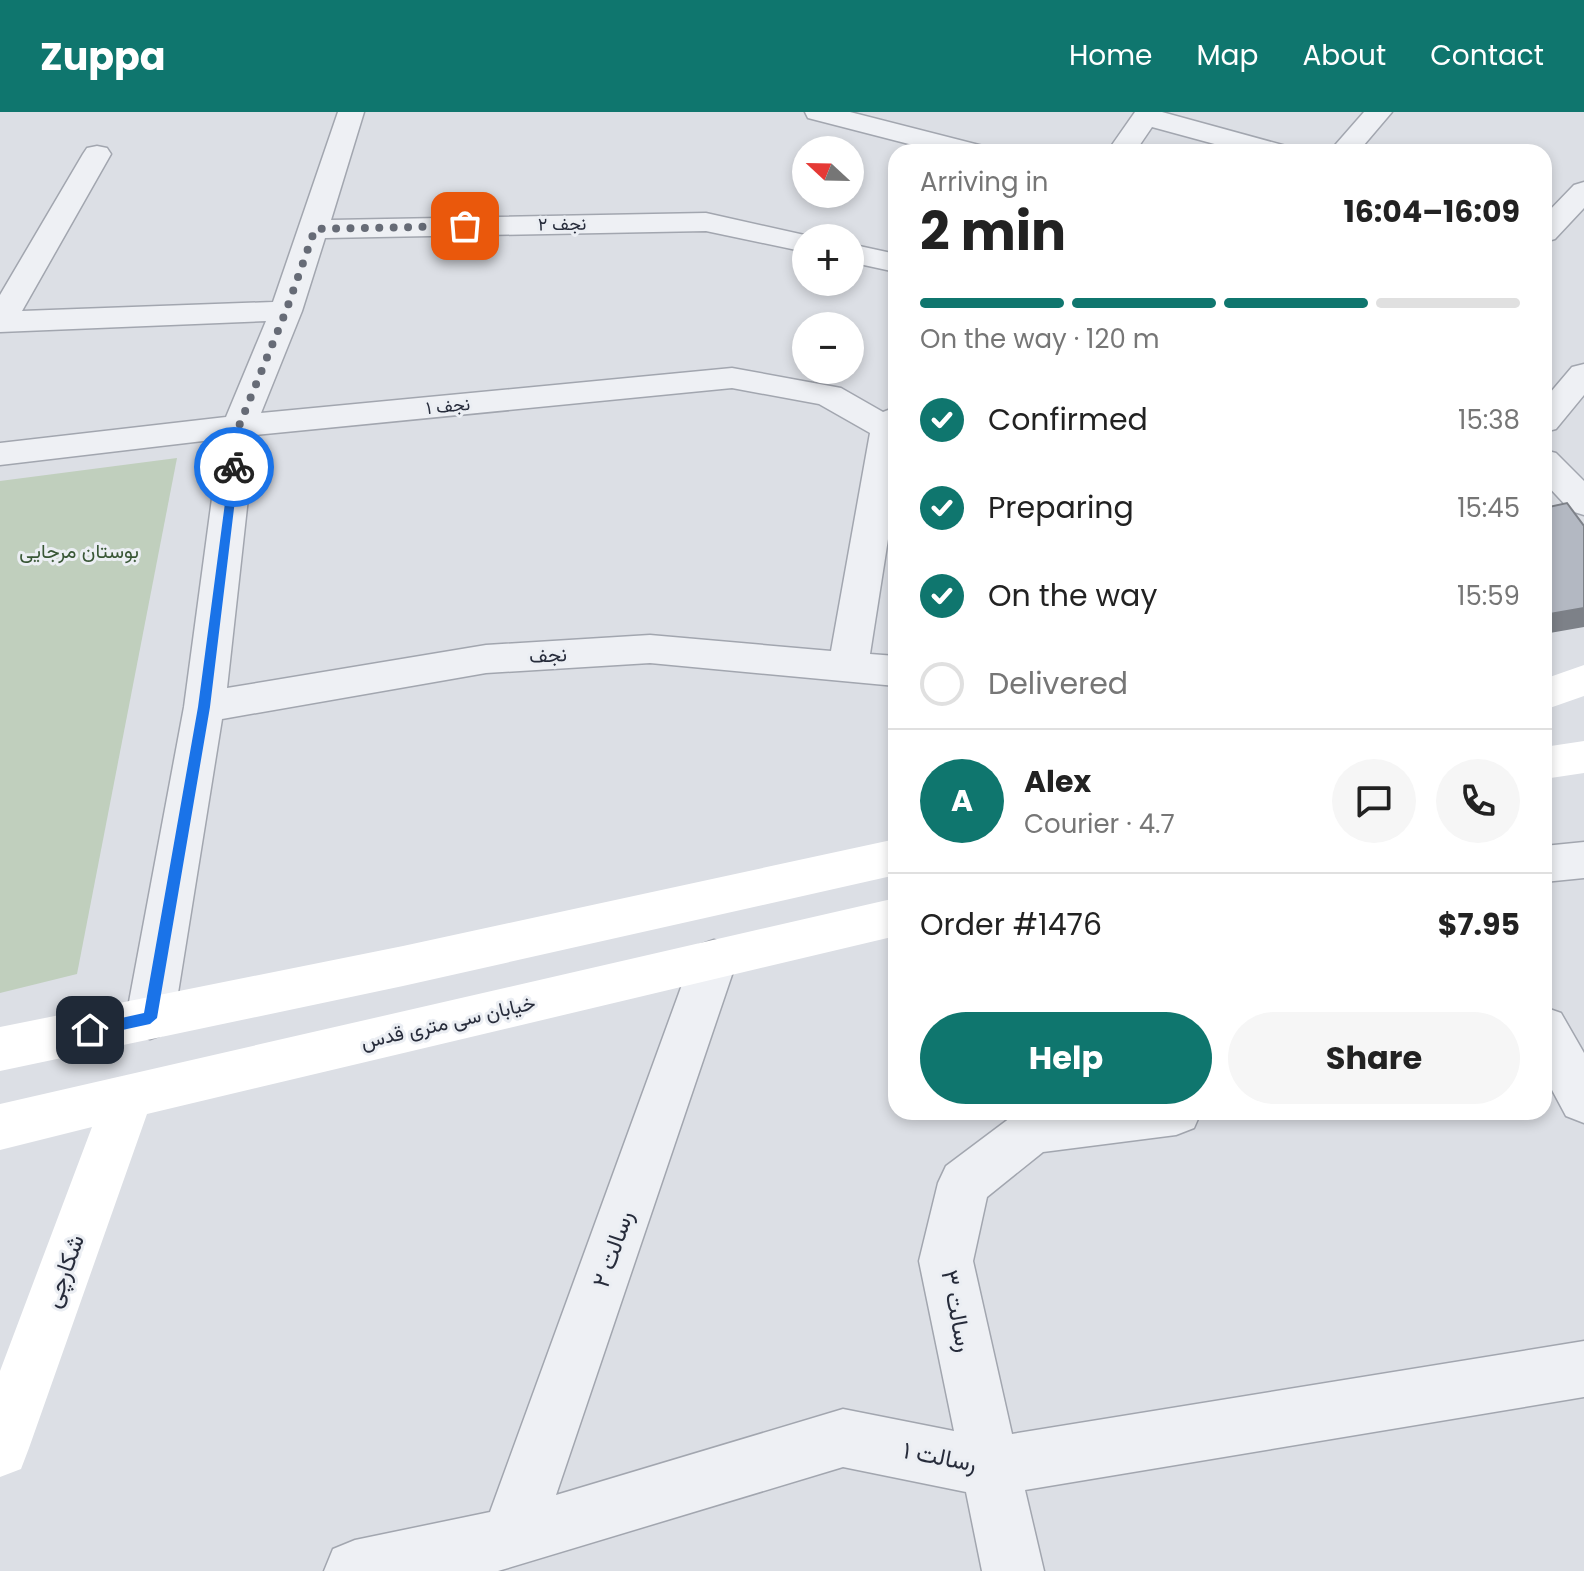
<!DOCTYPE html>
<meta charset="utf-8">
<style>
:root{--surface:#fff;--page:#f6f6f6;--text:#222;--muted:#767676;--line:#e0e0e0;--accent:#0f766e}
body{margin:0;font-family:Poppins,Vazirmatn,sans-serif;background:var(--page);color:var(--text);height:100vh;display:flex;flex-direction:column;font-size:30px;white-space:nowrap}
*{box-sizing:border-box;margin:0}
p{font-size:26px;color:var(--muted)}
.icon{flex:none;width:44px;height:44px;fill:none;stroke:currentColor;stroke-width:2;stroke-linecap:round;stroke-linejoin:round}
.map{position:relative;flex:1;overflow:hidden}
.panel{position:absolute;left:888px;top:32px;width:664px;height:976px;display:flex;flex-direction:column;background:var(--surface);border-radius:24px;box-shadow:0 4px 12px #0003}
.panel>*{flex:none}
.needle{width:52px;rotate:292deg}
.fabs{position:absolute;left:792px;top:24px;display:grid;gap:16px}
.fabs a{display:grid;place-items:center;width:72px;height:72px;border-radius:50%;background:var(--surface);box-shadow:0 4px 12px #0003;font-size:40px}
.pin{position:absolute;display:grid;place-items:center;width:68px;height:68px;color:#fff;margin:-34px;border-radius:16px;box-shadow:0 4px 12px #0006}
.courier{position:absolute;display:grid;place-items:center;width:80px;height:80px;margin:-40px;border:6px solid #1a73e8;border-radius:50%;background:#fff;color:#222;box-shadow:0 2px 10px #0007}
.head em{font-style:normal;font-weight:700}
.head div{display:flex;flex-direction:column-reverse}
.head{display:flex;align-items:center;justify-content:space-between;height:136px;padding:0 32px}
h1{font-size:52px;font-weight:700;line-height:60px}
.bar{display:grid;grid-template-columns:repeat(4,1fr);gap:12px 8px;align-content:center;height:96px;padding:0 32px}
.bar i{height:10px;border-radius:6px;background:var(--line)}
.bar .active{background:var(--accent)}
.bar p{grid-column:span 4}
.line{display:flex;align-items:center;gap:20px;padding:0 32px;border-top:2px solid var(--line)}
.line div{flex:1}
.round{display:grid;place-items:center;flex:none;width:84px;height:84px;border-radius:42px;background:var(--page)}
ol{padding:0 32px;list-style:none}
li{display:flex;align-items:center;gap:24px;height:88px}
li p{margin-inline-start:auto}
li .icon{padding:8px;border-radius:50%;background:var(--accent);color:#fff;stroke-width:4}
li:last-child{color:var(--muted)}
li i{width:44px;height:44px;border:4px solid var(--line);border-radius:50%}
.primary-button{display:flex;gap:16px;margin-top:auto;padding:16px 32px}
.primary-button a{flex:1;height:92px;border-radius:48px;background:var(--accent);color:#fff;font-size:32px;font-weight:700;line-height:92px;text-align:center}
.primary-button a+a{background:var(--page);color:var(--text)}
header{display:flex;align-items:center;gap:48px;box-sizing:border-box;height:112px;padding:0 40px;background:var(--accent);color:#fff}
header strong{font-size:38px}
nav{display:flex;gap:44px;margin-inline-start:auto;font-size:28px}
.map>svg:first-child{display:block}
.green{fill:#c0cfbd}
.lines{fill:none;stroke-linecap:round;stroke-linejoin:round}
.street-casing{stroke:#a2a6af;stroke-width:3}
.street{fill:#eef0f4;fill-rule:evenodd}
.secondary{fill:#fff;fill-rule:evenodd}
.shaded-wall{fill:#7d8188}
.building{fill:#b3b8c2;stroke:#7d8188;stroke-width:2}
.route{fill:#1a73e8}
.done{stroke:#666b76;stroke-width:8;stroke-dasharray:0 14.4}
.labels{text-anchor:middle;stroke-width:6;stroke-linejoin:round;paint-order:stroke}
.far-street-label{font-size:18px;fill:#272c3b;stroke:#ebeef3}
.park-label{font-size:20px;fill:#385635;stroke:#ebeef3}
.street-label{font-size:20px;fill:#272c3b;stroke:#ebeef3}
.near-street-label{font-size:24px;fill:#272c3b;stroke:#ebeef3}
</style>
<header>
<strong>Zuppa</strong>
<nav><a>Home</a><a>Map</a><a>About</a><a>Contact</a></nav>
</header>
<div class="map">
<svg width="1584" height="1459" viewBox="0 0 1584 1459">
<rect width="100%" height="100%" fill="#dcdfe5"/>
<path class="green" d="M177 346 77 862 0 881V369Z"/>
<g class="lines">
<defs>
<path id="street" d="M338 0H364L331 108 706 101 818 126H806V140L706 119 325 126 302 199 261 301 732 256 841 276 883 300 896 295V376L870 542 896 544V574L650 551 486 561 222 607 174 906 167 921 150 927 133 921 126 906 184 595 220 327 0 353V331L226 305 266 209 0 220V183L83 42 87 36 97 34 107 36 111 42 22 199 273 190ZM732 276 819 292 870 321 831 539 650 523 486 533 227 576 255 323Z
M805 0H850L983 34 987 40H940L808 6Z
M1135 0H1162L1286 34 1290 40H1244L1152 15 1135 40H1107Z
M1364 0H1392L1358 40H1329Z
M1584 70V96L1555 127 1544 130V104L1574 73Z
M850 132 896 142V160L850 150Z
M1584 252V283L1556 317 1544 320V288L1572 255Z
M1544 338 1556 341 1584 369V403L1571 399 1544 370Z
M1584 730V766L1544 770V734Z
M714 828 731 834 737 848 556 1383 843 1297 954 1319 919 1149 938 1071 946 1054 1018 1000H1201L1194 1016 1176 1023 1043 1040 987 1085 973 1149 1012 1322 1584 1229V1285L1025 1378 1044 1459H982L966 1380 843 1355 498 1459H324L333 1437 355 1428 490 1400 691 848 697 834Z
M1544 895 1561 901 1584 941V1011L1566 1004 1544 963Z"/>
</defs>
<use href="#street" class="street-casing"/>
<use href="#street" class="street"/>
<path class="secondary" d="M1584 553V584L1544 598V567Z
M1584 629V661L1544 667V635Z
M896 727V763L403 874 0 959V915L403 834Z
M896 786V824L147 1002 29 1336 21 1357 0 1365V1259L92 1015 0 1038V992Z"/>
</g>
<path class="shaded-wall" d="M1584 496V515L1544 522V503Z"/>
<path class="building" d="M1567 391 1584 414V496L1544 503V396Z"/>
<path class="route" d="M230 353 239 355 210 595 157 906 150 912 90 925 83 918 85 914 144 901 198 595Z"/>
<g class="lines">
<path class="done" d="M234 355 239 314 286 199 315 117 465 114"/>
</g>
<g class="labels">
<g class="far-street-label">
<text transform="translate(562 112) rotate(-1)" y="6">نجف ۲</text>
<text transform="translate(448 294) rotate(-6)" y="6">نجف ۱</text>
</g>
<g class="park-label">
<text x="79" y="446">بوستان مرجایی</text>
</g>
<g class="street-label">
<text transform="translate(548 543) rotate(-3)" y="7">نجف</text>
<text transform="translate(448 910) rotate(-13)" y="7">خیابان سی متری قدس</text>
</g>
<g class="near-street-label">
<text transform="translate(613 1137) rotate(-71)" y="8">رسالت ۲</text>
<text transform="translate(64 1159) rotate(-70)" y="8">شکارچی</text>
<text transform="translate(957 1199) rotate(79)" y="8">رسالت ۳</text>
<text transform="translate(940 1345) rotate(11)" y="8">رسالت ۱</text>
</g>
</g>
</svg>
<div class="fabs">
<a><svg class="needle" viewBox="-14 -14 28 28"><path d="M0-13l5 13h-10z" fill="#e53935"/><path d="M0 13l5-13h-10z" fill="#767676"/></svg></a>
<a>+</a>
<a>−</a>
</div>
<div class="pin" style="left:465px;top:114px;background:#ea580c"><svg class="icon" aria-label="bag" viewBox="0 0 24 24"><path d="M5 8h14l-1 12H6zM9 8a3 3 0 0 1 6 0"/></svg></div>
<div class="pin" style="left:90px;top:918px;background:#1f2937"><svg class="icon" aria-label="home" viewBox="0 0 24 24"><path d="M3 11l9-7 9 7M6 9v11h12V9"/></svg></div>
<div class="courier" style="left:234px;top:355px"><svg class="icon" aria-label="bike" viewBox="0 0 24 24"><circle cx="6" cy="16" r="4"/><circle cx="18" cy="16" r="4"/><path d="M6 16l4-8h5l3 8M10 8l3 8H6M13 5h3"/></svg></div>
<section class="panel">
<div class="head"><div><h1>2 min</h1><p>Arriving in</p></div><em>16:04–16:09</em></div>
<div class="bar"><i class="active"></i><i class="active"></i><i class="active"></i><i></i><p>On the way · 120 m</p></div>
<ol>
<li><svg class="icon" aria-label="check" viewBox="0 0 24 24"><path d="M5 12l5 5 9-10"/></svg>Confirmed<p>15:38</p></li>
<li><svg class="icon" aria-label="check" viewBox="0 0 24 24"><path d="M5 12l5 5 9-10"/></svg>Preparing<p>15:45</p></li>
<li><svg class="icon" aria-label="check" viewBox="0 0 24 24"><path d="M5 12l5 5 9-10"/></svg>On the way<p>15:59</p></li>
<li><i></i>Delivered</li>
</ol>
<div class="line" style="height:144px"><b class="round" style="background:var(--accent);color:#fff">A</b><div><b>Alex</b><p>Courier · 4.7</p></div><a class="round"><svg class="icon" aria-label="chat" viewBox="0 0 24 24"><path d="M4 5h16v11H9l-5 4z"/></svg></a><a class="round"><svg class="icon" aria-label="phone" viewBox="0 0 24 24"><path d="M5 4h4l2 5-3 2q2 4 5 5l2-3 5 2v4C11 20 4 13 5 4z"/></svg></a></div>
<div class="line" style="height:104px"><div>Order #1476</div><b>$7.95</b></div>
<div class="primary-button"><a>Help</a><a>Share</a></div>
</section>
</div>
